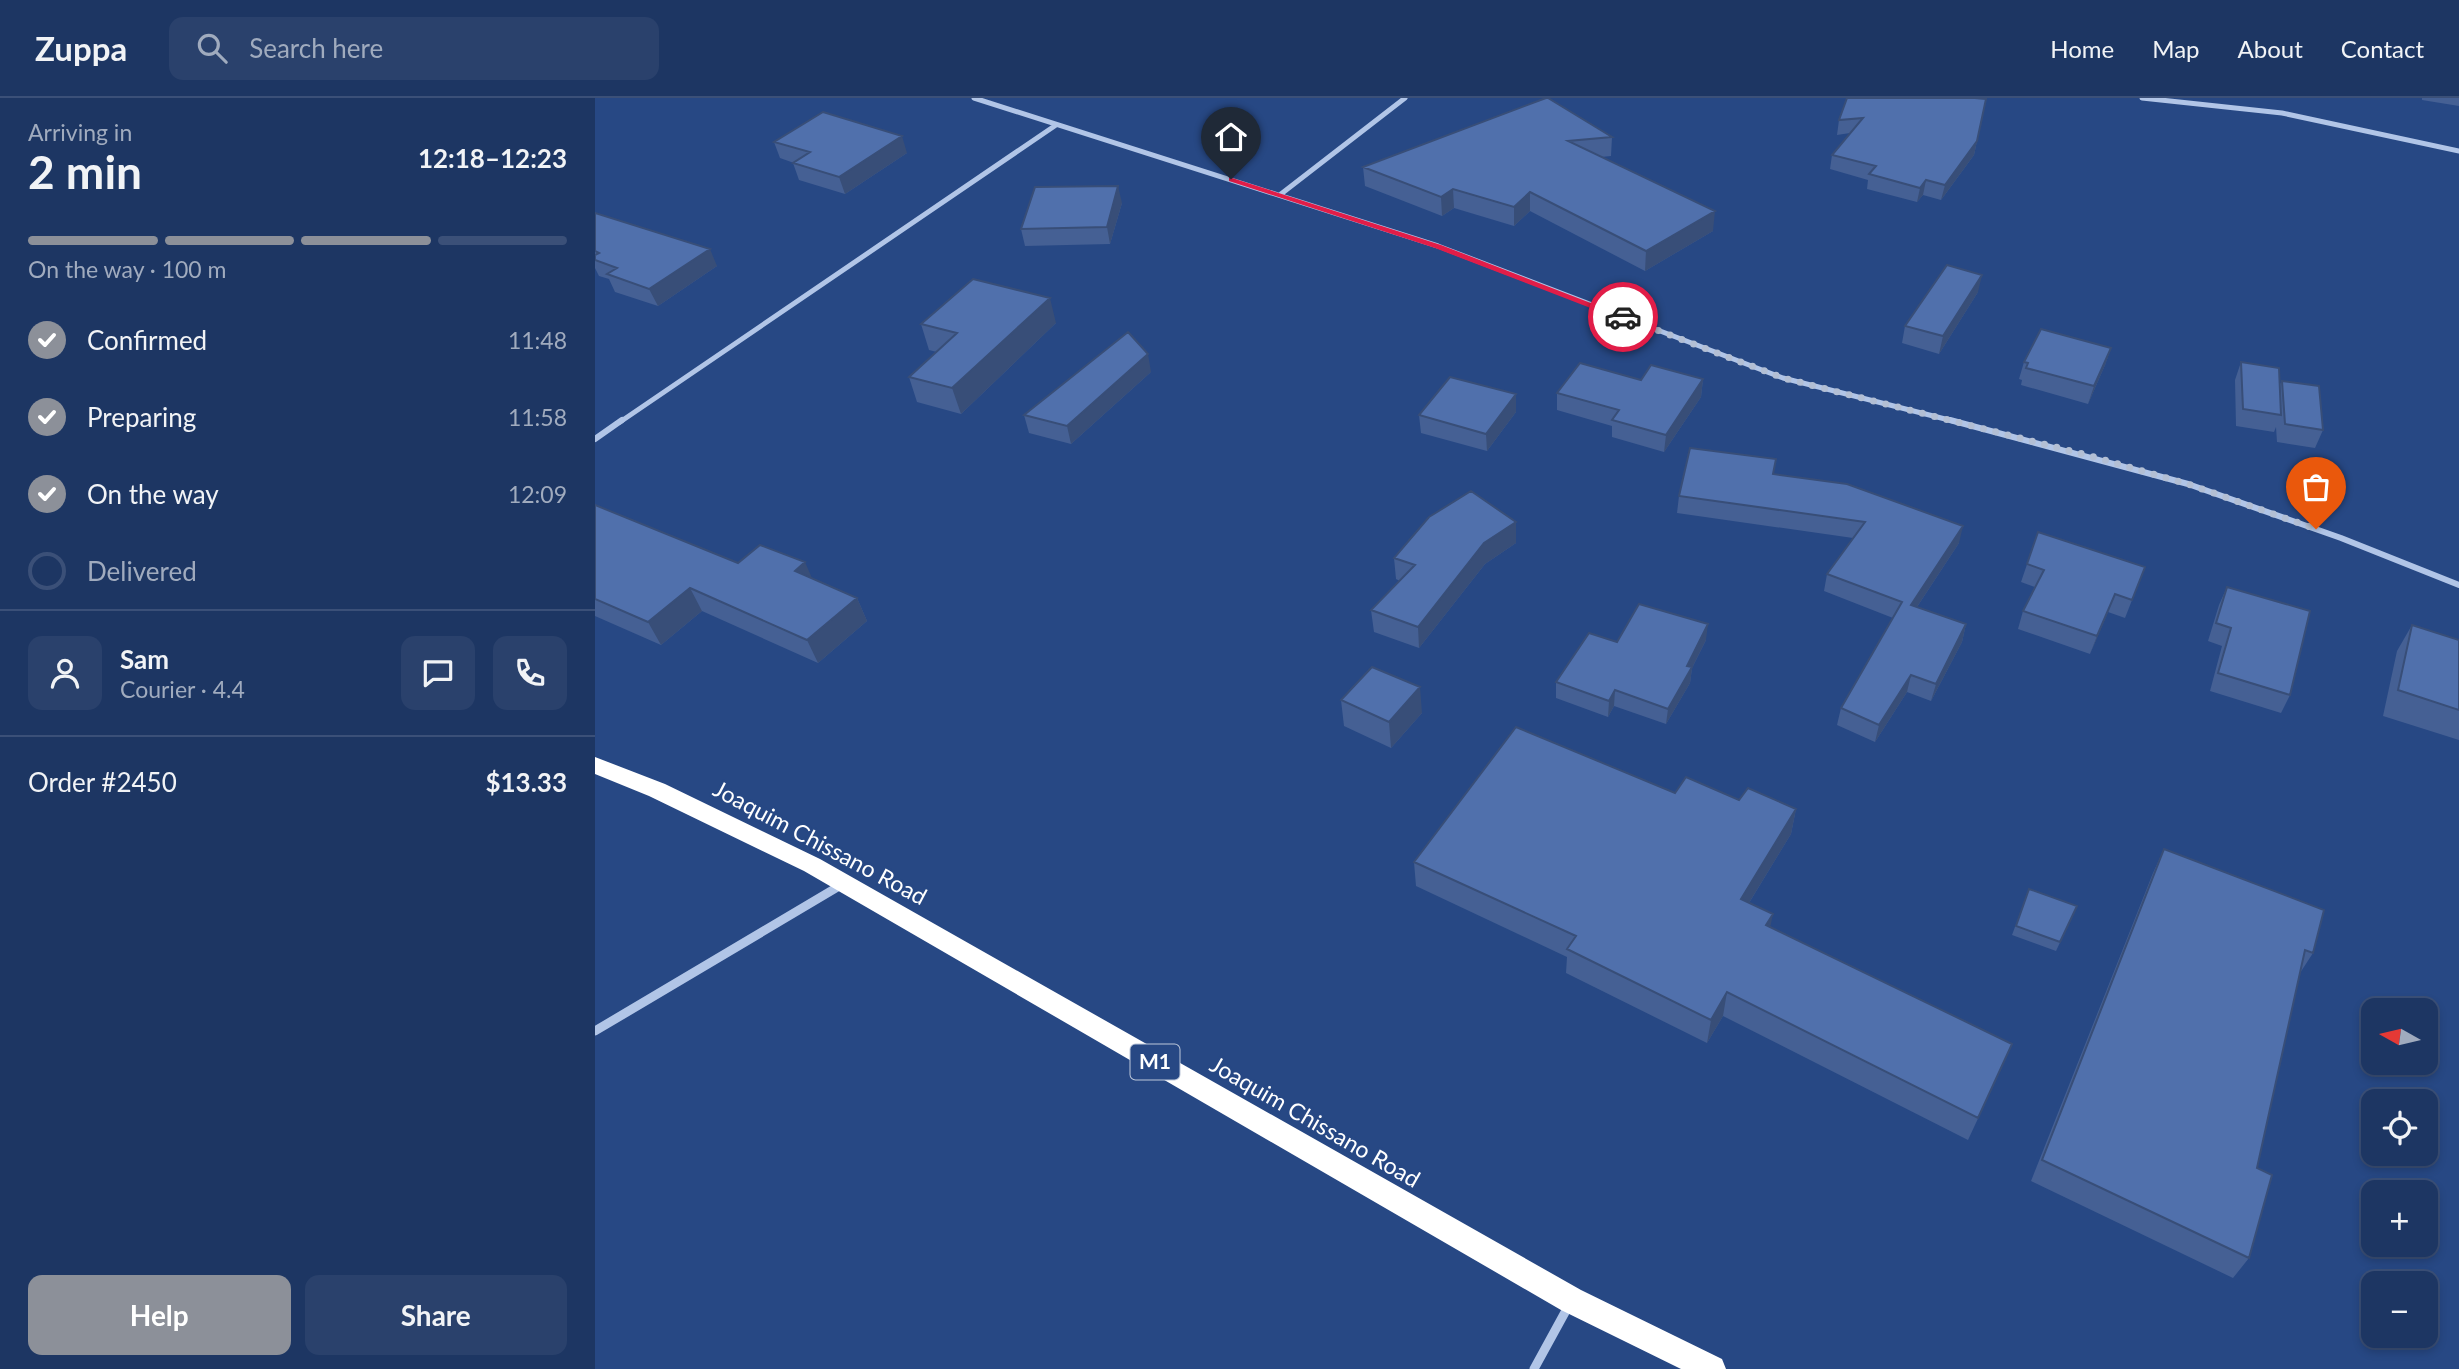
<!DOCTYPE html>
<meta charset="utf-8">
<style>
:root{--surface:#1d3663;--page:#2a416c;--text:#f1f3f6;--muted:#a0abbe;--line:#3b5078;--accent:#8c9099}
body{margin:0;font-family:Lato,sans-serif;background:var(--page);color:var(--text);height:100vh;display:flex;flex-direction:column;font-size:26px;white-space:nowrap}
*{box-sizing:border-box;margin:0}
p{font-size:23px;color:var(--muted)}
.icon{flex:none;width:38px;height:38px;fill:none;stroke:currentColor;stroke-width:2;stroke-linecap:round;stroke-linejoin:round}
.map{position:relative;flex:1;overflow:hidden}
.panel{display:flex;flex-direction:column;background:var(--surface);width:595px}
.panel>*{flex:none}
.needle{width:46px;rotate:278deg}
.tools{position:absolute;left:1766px;top:900px;display:grid;gap:14px}
.tools a{display:grid;place-items:center;width:77px;height:77px;border-radius:14px;background:var(--surface);box-shadow:0 4px 10px #0003,0 0 0 2px var(--line);font-size:35px}
.pin{position:absolute;display:grid;place-items:center;width:60px;height:60px;color:#fff;margin:-72px -30px;border-radius:50% 50% 50% 0;rotate:-45deg;box-shadow:0 0 7px #0007}
.pin .icon{rotate:45deg}
.courier{position:absolute;display:grid;place-items:center;width:70px;height:70px;margin:-35px;border:5px solid #e11d48;border-radius:50%;background:#fff;color:#222;box-shadow:0 2px 9px #0007}
.head em{font-style:normal;font-weight:700}
.head div{display:flex;flex-direction:column-reverse}
.head{display:flex;align-items:center;justify-content:space-between;height:119px;padding:0 28px}
h1{font-size:46px;font-weight:700;line-height:52px}
.bar{display:grid;grid-template-columns:repeat(4,1fr);gap:10px 7px;align-content:center;height:84px;padding:0 28px}
.bar i{height:9px;border-radius:5px;background:var(--line)}
.bar .current{background:var(--accent)}
.bar p{grid-column:span 4}
.line{display:flex;align-items:center;gap:18px;padding:0 28px;border-top:2px solid var(--line)}
.line div{flex:1}
.round{display:grid;place-items:center;flex:none;width:74px;height:74px;border-radius:14px;background:var(--page)}
ol{padding:0 28px;list-style:none}
li{display:flex;align-items:center;gap:21px;height:77px}
li p{margin-inline-start:auto}
li .icon{padding:7px;border-radius:50%;background:var(--accent);color:#fff;stroke-width:4}
li:last-child{color:var(--muted)}
li i{width:38px;height:38px;border:4px solid var(--line);border-radius:50%}
.primary-button{display:flex;gap:14px;margin-top:auto;padding:14px 28px}
.primary-button a{flex:1;height:80px;border-radius:14px;background:var(--accent);color:#fff;font-size:28px;font-weight:700;line-height:80px;text-align:center}
.primary-button a+a{background:var(--page);color:var(--text)}
header{display:flex;align-items:center;gap:42px;box-sizing:border-box;height:98px;padding:0 35px;background:var(--surface);border-bottom:2px solid var(--line)}
header strong{font-size:33px}
nav{display:flex;gap:38px;margin-inline-start:auto;font-size:24px}
.search{width:490px;height:63px;background:var(--page);display:flex;align-items:center;gap:18px;box-sizing:border-box;padding:0 24px;border-radius:14px;color:var(--muted);font-size:26px}
main{display:flex;flex:1;min-height:0}
.map>svg:first-child{display:block}
.lines{fill:none;stroke-linecap:round;stroke-linejoin:round}
.street-far2{stroke:#b1c5e7;stroke-width:5}
.street-far1{stroke:#b1c5e7;stroke-width:6}
.street{stroke:#b1c5e7;stroke-width:9}
.highway{fill:#fff;fill-rule:evenodd}
.wall{fill:#456094}
.shaded-wall{fill:#384e78}
.building{fill:#5070ac;stroke:#384e78;stroke-width:2}
.route{fill:#e11d48}
.done{stroke:#b3bfd4;stroke-width:7;stroke-dasharray:0 12.6}
.labels{text-anchor:middle;stroke-width:5;stroke-linejoin:round;paint-order:stroke}
.shield{fill:#274884;stroke:#bec8da;stroke-width:2}
.shield-label{font-size:21px;font-weight:bold;fill:#fff}
.street-label{font-size:23px;fill:#fff;stroke:#274884}
</style>
<header>
<strong>Zuppa</strong>
<div class="search"><svg class="icon" aria-label="search" viewBox="0 0 24 24"><circle cx="10" cy="10" r="6"/><path d="M15 15l6 6"/></svg>Search here</div>
<nav><a>Home</a><a>Map</a><a>About</a><a>Contact</a></nav>
</header>
<main>
<section class="panel">
<div class="head"><div><h1>2 min</h1><p>Arriving in</p></div><em>12:18–12:23</em></div>
<div class="bar"><i class="current"></i><i class="current"></i><i class="current"></i><i></i><p>On the way · 100 m</p></div>
<ol>
<li><svg class="icon" aria-label="check" viewBox="0 0 24 24"><path d="M5 12l5 5 9-10"/></svg>Confirmed<p>11:48</p></li>
<li><svg class="icon" aria-label="check" viewBox="0 0 24 24"><path d="M5 12l5 5 9-10"/></svg>Preparing<p>11:58</p></li>
<li><svg class="icon" aria-label="check" viewBox="0 0 24 24"><path d="M5 12l5 5 9-10"/></svg>On the way<p>12:09</p></li>
<li><i></i>Delivered</li>
</ol>
<div class="line" style="height:126px"><a class="round"><svg class="icon" aria-label="person" viewBox="0 0 24 24"><circle cx="12" cy="8" r="4"/><path d="M4 21q1-7 8-7t8 7"/></svg></a><div><b>Sam</b><p>Courier · 4.4</p></div><a class="round"><svg class="icon" aria-label="chat" viewBox="0 0 24 24"><path d="M4 5h16v11H9l-5 4z"/></svg></a><a class="round"><svg class="icon" aria-label="phone" viewBox="0 0 24 24"><path d="M5 4h4l2 5-3 2q2 4 5 5l2-3 5 2v4C11 20 4 13 5 4z"/></svg></a></div>
<div class="line" style="height:91px"><div>Order #2450</div><b>$13.33</b></div>
<div class="primary-button"><a>Help</a><a>Share</a></div>
</section>
<div class="map">
<svg width="1864" height="1271" viewBox="0 0 1864 1271">
<rect width="100%" height="100%" fill="#274884"/>
<g class="lines">
<path class="street-far2" d="M379 0 843 148 1188 280 1362 324
M1547 0 1687 15 1864 53
M686 96 810 0
M25 324 461 27"/>
<path class="street-far1" d="M1355 322 1593 386 1746 440 1864 487
M0 341 27 322"/>
<path class="street" d="M0 933 246 787
M939 1271 974 1207"/>
<path class="highway" d="M0 659 70 686 225 761 986 1192 1127 1261 1131 1271H1086L966 1212 209 773 54 698 0 676Z"/>
</g>
<path class="wall" d="M951 0 1017 39 1016 58 1006 59 1118 133 1050 173 935 113 919 128 859 110 847 118 770 88 768 69Z
M1827 0H1864V8L1827 2Z
M1391 1 1379 57 1346 102 1328 97 1322 104 1272 91 1273 82 1235 71 1237 57 1255 35 1242 37 1244 22Z
M179 44 312 55 250 96 204 82 198 65H199L185 60Z
M527 105 515 146 430 148 426 131Z
M0 115 122 168 63 208 20 194 14 181 4 178 0 170Z
M1383 194 1344 256 1307 245 1310 228Z
M461 225 366 316 322 304 314 279 342 254 334 252 326 226Z
M1516 250 1510 267 1493 306 1426 287 1427 282 1424 281 1429 264Z
M1646 264 1685 286 1687 283 1728 332 1720 350 1682 344 1681 329 1679 334 1641 328 1640 282Z
M556 274 476 346 434 335 429 317Z
M1108 281 1106 299 1069 354 1017 339V328L962 312V295L1046 282Z
M921 314 892 353 826 335 824 317Z
M1178 376 1364 445 1322 509 1371 526 1367 544 1336 603 1312 594 1280 644 1242 627 1246 610 1298 520 1229 493 1232 476 1258 440 1082 415 1084 398Z
M0 407 143 465 217 480 262 500 272 523 223 565 107 513 66 547 0 518Z
M921 424V445L890 466 824 550 779 534 776 512 805 483 801 481 799 460Z
M1443 434 1550 469 1530 520 1513 514 1495 556 1423 531 1428 513 1440 489 1426 484Z
M1632 489 1695 597 1686 615 1615 593 1627 548 1613 543 1624 507Z
M1817 527 1864 542V642L1788 618 1802 553Z
M1111 542 1097 570 1095 585 1071 626 1019 608 1013 619 961 600V584L1022 544Z
M746 602 827 615 796 650 749 628Z
M1080 695 1144 702 1201 711 1196 736 1154 805 1176 829 1407 969 1373 1042 1128 918 1112 945 971 875 972 859 821 788 819 764Z
M1569 751 1718 855 1705 875 1662 1070 1654 1160 1638 1180 1436 1083 1558 775Z
M1434 791 1482 808 1461 853 1417 837Z"/>
<path class="shaded-wall" d="M307 38 312 55 250 96 244 79Z
M1382 43 1379 57 1346 102 1350 87Z
M1331 82 1328 97 1322 104 1325 90Z
M523 88 527 105 515 146 512 129Z
M858 91 859 110 847 118 846 99Z
M935 94V113L919 128V109Z
M1120 113 1118 133 1050 173 1051 153Z
M115 151 122 168 63 208 54 191Z
M1387 177 1383 194 1344 256 1348 238Z
M455 200 461 225 366 316 357 290Z
M1516 250 1510 267 1493 306 1499 288Z
M553 256 556 274 476 346 472 328Z
M1108 281 1106 299 1069 354 1071 337Z
M921 296V314L892 353 891 336Z
M921 424V445L890 466 824 550 823 529 889 445Z
M1368 428 1364 445 1312 524 1316 507Z
M210 464 220 487 200 473Z
M95 490 107 513 66 547 53 524Z
M1520 496 1513 514 1495 556 1502 538Z
M262 500 272 523 223 565 212 542Z
M1113 526 1111 542 1097 570 1095 585 1071 626 1073 611 1092 568Z
M1371 526 1367 544 1336 603 1341 586Z
M1316 577 1312 594 1280 644 1284 627Z
M825 589 827 615 796 650 794 624Z
M1020 592 1019 608 1013 619 1014 603Z
M1201 711 1196 736 1141 826 1146 801Z
M1178 816 1173 840 1171 827Z
M1132 894 1128 918 1112 945 1116 922Z"/>
<path class="building" d="M951 0H953L1017 39 973 43 1120 113 1051 153 935 94 919 109 858 91 846 99 768 69Z
M1252 0H1380L1391 1 1382 43 1350 87 1331 82 1325 90 1274 76 1281 68 1237 57 1268 20 1244 22Z
M228 14 307 38 244 79 198 65 215 54 179 44Z
M523 88 512 129 426 131 440 89Z
M0 115 115 151 54 191 12 176 22 170 0 162V157L4 155 0 153Z
M1352 167 1387 177 1348 238 1310 228Z
M378 181 455 200 357 290 314 279 362 235 326 226Z
M1446 231 1516 250 1499 288 1431 270 1433 265 1429 264Z
M533 234 553 256 472 328 429 317Z
M1646 264 1684 270 1686 317 1648 311Z
M985 265 1046 282 1056 267 1108 281 1071 337 1017 322 1024 312 962 295Z
M855 279 921 296 891 336 824 317Z
M1687 283 1724 288 1728 332 1690 326Z
M1095 350 1181 361 1178 376 1252 386 1368 428 1316 507 1371 526 1341 586 1316 577 1284 627 1246 610 1307 504 1232 476 1270 424 1084 398Z
M876 393 921 424 889 445 823 529 776 512 820 467 799 460 834 419Z
M0 407 143 465 165 447 210 464 200 473 262 500 212 542 95 490 53 524 0 501Z
M1443 434 1550 469 1537 502 1520 496 1502 538 1428 513 1449 472 1432 466Z
M1632 489 1715 513 1695 597 1623 575 1636 530 1621 525Z
M1044 506 1113 526 1092 568 1097 569 1073 611 1020 592 1014 603 961 584 994 535 1022 544Z
M1817 527 1864 542V612L1803 592Z
M777 569 825 589 794 624 746 602Z
M921 629 1080 695 1091 679 1144 702 1153 690 1201 711 1146 801 1178 816 1171 827 1417 946 1383 1020 1132 894 1116 922 972 851 981 838 819 764Z
M1569 751 1729 812 1718 855 1710 852 1662 1070 1677 1077 1654 1160 1447 1062Z
M1434 791 1482 808 1465 844 1421 828Z"/>
<path class="route" d="M634 79 846 147 1032 219 1024 221 840 150 634 83Z"/>
<g class="lines">
<path class="done" d="M1028 219 1188 280 1496 358 1593 386 1721 431"/>
</g>
<g class="labels">
<rect class="shield" x="535.5" y="946.5" width="49" height="35" rx="5"/>
<g class="shield-label">
<text x="560" y="971">M1</text>
</g>
<g class="street-label">
<text transform="translate(225 745) rotate(28)" y="8">Joaquim Chissano Road</text>
<text transform="translate(720 1024) rotate(30)" y="8">Joaquim Chissano Road</text>
</g>
</g>
</svg>
<div class="tools">
<a><svg class="needle" viewBox="-14 -14 28 28"><path d="M0-13l5 13h-10z" fill="#e53935"/><path d="M0 13l5-13h-10z" fill="#a0abbe"/></svg></a>
<a><svg class="icon" aria-label="locate" viewBox="0 0 24 24"><circle cx="12" cy="12" r="6"/><path d="M12 2v4M12 18v4M2 12h4M18 12h4"/></svg></a>
<a>+</a>
<a>−</a>
</div>
<div class="pin" style="left:1721px;top:431px;background:#ea580c"><svg class="icon" aria-label="bag" viewBox="0 0 24 24"><path d="M5 8h14l-1 12H6zM9 8a3 3 0 0 1 6 0"/></svg></div>
<div class="pin" style="left:636px;top:81px;background:#1f2937"><svg class="icon" aria-label="home" viewBox="0 0 24 24"><path d="M3 11l9-7 9 7M6 9v11h12V9"/></svg></div>
<div class="courier" style="left:1028px;top:219px"><svg class="icon" aria-label="car" viewBox="0 0 24 24"><path d="M5 17H2v-5l4-1 3-4h7l3 4 3 1v5h-3M9 17h6M6 11h13"/><circle cx="7" cy="17" r="2"/><circle cx="17" cy="17" r="2"/></svg></div>
</div>
</main>
